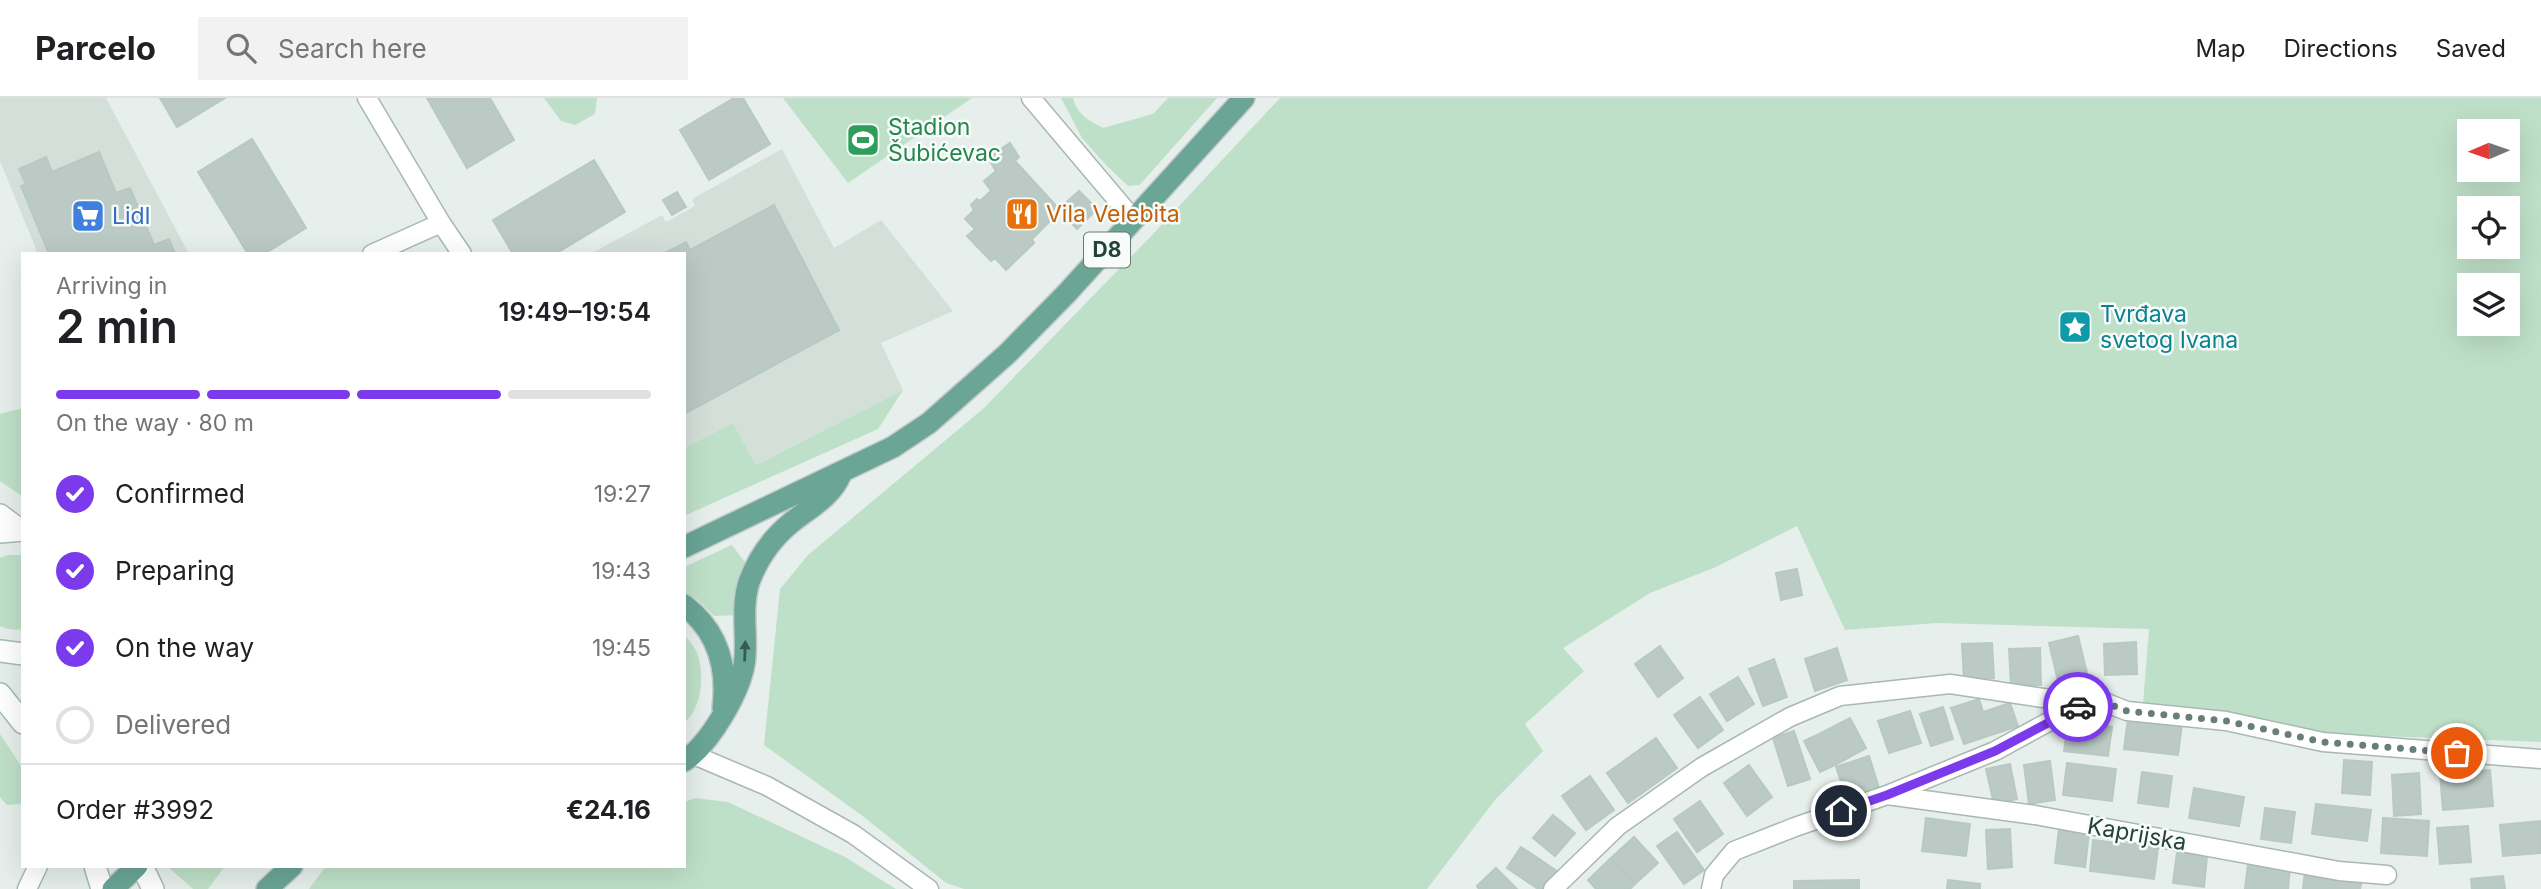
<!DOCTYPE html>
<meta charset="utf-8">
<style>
:root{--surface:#fff;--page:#f2f2f2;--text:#202124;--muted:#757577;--line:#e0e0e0;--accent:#7c3aed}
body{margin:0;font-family:Inter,sans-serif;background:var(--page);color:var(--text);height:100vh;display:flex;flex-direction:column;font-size:26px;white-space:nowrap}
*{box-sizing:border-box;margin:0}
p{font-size:23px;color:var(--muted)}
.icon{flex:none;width:38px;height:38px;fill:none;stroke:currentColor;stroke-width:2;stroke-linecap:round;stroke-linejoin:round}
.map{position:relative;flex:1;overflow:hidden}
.drawer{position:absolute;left:21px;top:154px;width:665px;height:616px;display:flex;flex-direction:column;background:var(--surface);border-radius:0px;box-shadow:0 7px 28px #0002}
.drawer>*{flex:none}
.needle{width:46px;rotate:268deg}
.tools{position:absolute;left:2457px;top:21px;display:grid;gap:14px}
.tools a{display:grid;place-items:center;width:63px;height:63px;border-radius:0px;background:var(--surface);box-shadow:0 7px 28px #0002;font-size:35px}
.pin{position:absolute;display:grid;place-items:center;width:60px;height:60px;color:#fff;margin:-30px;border:4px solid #fff;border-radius:50%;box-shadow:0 2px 7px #0007}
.courier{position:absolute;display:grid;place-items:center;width:70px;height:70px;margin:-35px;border:5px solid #7c3aed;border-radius:50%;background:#fff;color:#222;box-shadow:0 2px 9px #0007}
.overview em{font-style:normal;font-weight:600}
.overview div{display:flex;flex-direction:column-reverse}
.overview{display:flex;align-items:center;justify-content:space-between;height:119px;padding:0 35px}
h1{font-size:46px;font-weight:600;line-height:52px}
.bar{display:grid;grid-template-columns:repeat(4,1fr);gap:10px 7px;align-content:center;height:84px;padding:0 35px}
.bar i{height:9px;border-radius:5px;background:var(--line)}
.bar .active{background:var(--accent)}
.bar p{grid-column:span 4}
.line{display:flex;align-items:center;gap:18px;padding:0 35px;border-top:2px solid var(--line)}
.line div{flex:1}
ol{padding:0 35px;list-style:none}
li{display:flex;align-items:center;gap:21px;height:77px}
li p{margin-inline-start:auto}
li .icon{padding:7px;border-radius:50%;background:var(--accent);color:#fff;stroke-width:4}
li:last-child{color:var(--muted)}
li i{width:38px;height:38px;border:4px solid var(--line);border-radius:50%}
header{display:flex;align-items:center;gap:42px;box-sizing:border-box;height:98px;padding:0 35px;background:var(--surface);border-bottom:2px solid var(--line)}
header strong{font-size:33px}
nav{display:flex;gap:38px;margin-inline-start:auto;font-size:24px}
.search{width:490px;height:63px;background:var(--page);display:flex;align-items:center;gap:18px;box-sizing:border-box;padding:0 24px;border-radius:0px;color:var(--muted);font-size:26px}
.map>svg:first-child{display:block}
.built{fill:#d4dfda}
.green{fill:#bfe0c8;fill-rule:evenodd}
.building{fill:#bbcac4;stroke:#b8c9c2;stroke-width:2}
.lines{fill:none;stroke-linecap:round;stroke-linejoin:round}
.minor-casing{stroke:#a8b8b2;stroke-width:21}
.tertiary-casing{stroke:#a8b8b2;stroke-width:24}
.secondary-casing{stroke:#a4bbb3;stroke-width:24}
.primary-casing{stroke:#c2cac8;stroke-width:24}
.minor{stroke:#fff;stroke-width:18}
.tertiary{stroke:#fff;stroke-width:21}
.secondary{stroke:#fff;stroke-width:21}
.primary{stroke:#6aa596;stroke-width:21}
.oneway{fill:#365b51}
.done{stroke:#687f78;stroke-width:7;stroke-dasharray:0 12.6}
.route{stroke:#7c3aed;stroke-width:9}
.labels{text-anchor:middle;stroke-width:5;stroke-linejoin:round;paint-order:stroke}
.shield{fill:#f7fbf9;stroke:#637a73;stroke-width:2}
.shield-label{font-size:21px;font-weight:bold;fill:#24423a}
.leisure-label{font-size:23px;fill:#27864d;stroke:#f7fbf9;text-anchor:start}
.food-label{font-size:23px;fill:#c56008;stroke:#f7fbf9;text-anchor:start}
.shop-label{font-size:23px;fill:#366cbe;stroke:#f7fbf9;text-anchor:start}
.culture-label{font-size:23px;fill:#0d838f;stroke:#f7fbf9;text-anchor:start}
.street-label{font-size:23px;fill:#24423a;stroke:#f7fbf9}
</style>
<header>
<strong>Parcelo</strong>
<div class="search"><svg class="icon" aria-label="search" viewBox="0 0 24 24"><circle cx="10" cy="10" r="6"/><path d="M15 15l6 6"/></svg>Search here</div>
<nav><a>Map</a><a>Directions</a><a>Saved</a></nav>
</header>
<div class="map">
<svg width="2541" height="791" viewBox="0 0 2541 791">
<rect width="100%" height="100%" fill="#e6efeb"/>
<path class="built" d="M0 0H106L189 156H38L0 63Z
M782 51 834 150 881 122 953 213 881 245 903 292 756 367 733 325 684 350V156H590L662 117 666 124 695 108 692 101Z"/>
<path class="green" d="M544 0H597L595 16 575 27 561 23Z
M783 0H972L848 85Z
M1061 0H1073C1077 17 1089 22 1103 30L1153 16 1168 0H1217L1144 82 1139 87 1128 88 1106 67 1082 40Z
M1280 0H2541V644L2326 636 2143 606 2149 531 1937 525 1845 532 1797 428 1716 469 1650 495 1563 550 1584 573 1525 626 1543 653 1495 702 1427 791H964L946 785 864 719 764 647 780 491 808 457 984 310 1153 136ZM2469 33H2508V72H2469ZM2469 110H2508V149H2469ZM2469 187H2508V226H2469Z
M903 292 878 331 684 418V350L733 325 756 367Z
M23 310V399L0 383V316Z
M732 447 747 467 736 517 714 518 698 502 684 494V469Z
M8 457H23V531C15 533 7 531 0 528V460Z
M684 536C688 542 695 549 697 555 705 576 702 611 684 625Z
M0 636 23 671 22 706 7 707 0 699Z
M695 700 728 704 845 759 896 791H309L326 768H684V704Z
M167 768H225L208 791H193Z"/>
<path class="building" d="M160 0H225L177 29Z
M427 0H490L514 42 467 70Z
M734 0H743L770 46 709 82 680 32Z
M252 41 306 130 264 156H248L198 74Z
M1010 45 1019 59 1015 63 1059 111 1079 93 1097 111 1077 131 1060 113 1032 141 1034 145 1006 172 995 160 991 163 967 138 975 131 965 121 974 112 971 107 977 101 980 103 991 93 984 83 996 73 988 60Z
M99 54 116 95 130 90 154 147 169 141 175 156H49L21 88 26 86 19 71 46 59 52 74Z
M594 62 625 114 555 156H513L493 122Z
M677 94 686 109 672 117 663 102Z
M774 107 839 232 684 316V156H663L686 144 690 152Z
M1797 471 1802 497 1781 502 1776 475Z
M2078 538 2088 579 2059 587 2049 545Z
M2136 544 2137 576 2105 577 2104 546Z
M1992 545 1994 580 1964 582 1962 546Z
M1660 548 1683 580 1658 599 1635 566Z
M1837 550 1847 582 1815 593 1805 561Z
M2040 550 2041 587 2011 588 2009 551Z
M1774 561 1787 599 1763 608 1749 571Z
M1738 579 1754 606 1727 623 1710 596Z
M1700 599 1723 632 1698 650 1674 617Z
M1979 601 1983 614 2010 605 2018 628 1964 646 1951 610Z
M1943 609 1953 641 1931 648 1920 616Z
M1910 613 1921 645 1889 655 1878 623Z
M1850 620 1866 650 1837 666 1821 635Z
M2128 620 2182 626 2178 657 2124 651Z
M2068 624 2112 629 2108 658 2064 653Z
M1794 633 1810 681 1788 688 1773 640Z
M1821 635 1837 666 1820 674 1804 643Z
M1656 640 1677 670 1628 705 1607 675Z
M1869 658 1879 690 1847 701 1836 669Z
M2344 662 2372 664 2370 697 2342 695Z
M2050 663 2055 702 2029 706 2024 667Z
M2067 665 2116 671 2112 703 2063 697Z
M2010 666 2017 701 1994 706 1986 671Z
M1749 667 1772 699 1747 718 1724 685Z
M2490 672 2493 708 2443 712 2440 676Z
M2142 674 2172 678 2168 709 2138 705Z
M2419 675 2421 716 2394 718 2392 677Z
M1590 678 1614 712 1586 732 1562 698Z
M2194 690 2244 699 2239 728 2189 720Z
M1700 703 1723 736 1697 754 1674 721Z
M2316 706 2371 712 2367 743 2312 736Z
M2265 710 2295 714 2291 745 2261 741Z
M1553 717 1575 735 1555 758 1533 740Z
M1926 720 1970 726 1966 758 1922 753Z
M2383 720 2429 723 2427 758 2381 755Z
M2541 723V755L2503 758 2500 727Z
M2468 728 2471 764 2440 766 2437 730Z
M2010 731 2012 769 1988 771 1986 732Z
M2059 731 2089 735 2085 769 2055 765Z
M1677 734 1704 772 1684 786 1657 748Z
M1634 739 1658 765 1635 786 1611 760Z
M2093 742 2158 750 2154 781 2090 773Z
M1521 749 1557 773 1545 791H1538L1507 770Z
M2177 754 2207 758 2204 789 2173 785Z
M1611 760 1635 786 1630 791H1596L1588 782Z
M2248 765 2290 770 2288 791H2245Z
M1496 770 1517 791H1479L1477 788Z
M2305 773 2362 780 2360 791H2303Z
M2503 778 2505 791H2472L2471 781Z
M1859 782V791H1794V783Z
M1948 782 1980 786V791H1947Z"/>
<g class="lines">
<defs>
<path id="minor" d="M367 0 441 125 462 156
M1031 0 1134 122
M372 156 441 125
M694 657 767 688 853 736 929 791
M1887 697 2035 717 2339 773 2387 777
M27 791 38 768
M1553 791 1618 728 1702 669 1790 619 1840 598 1950 586 2050 601
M1711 791 1714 777 1734 753 1795 729 1887 697 1995 653 2074 610 2104 604 2127 613 2226 623 2323 644 2541 661"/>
<path id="tertiary" d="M0 417 20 432"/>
<path id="secondary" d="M0 434 23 432
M0 553 23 556
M0 596 23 625
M95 768 102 791
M142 768 153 791"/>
<path id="primary" d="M684 449 893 349 929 325 1007 256 1067 195 1244 0
M684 507C718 533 728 569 723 610
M684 663C710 646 743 590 745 559 747 534 741 509 749 484 758 460 772 440 792 424 811 409 831 399 841 376
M113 791 137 768
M267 791 292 768"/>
</defs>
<use href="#minor" class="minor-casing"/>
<use href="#tertiary" class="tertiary-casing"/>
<use href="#secondary" class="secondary-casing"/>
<use href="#primary" class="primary-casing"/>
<use href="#minor" class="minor"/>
<use href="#tertiary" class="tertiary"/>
<use href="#secondary" class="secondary"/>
<use href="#primary" class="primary"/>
</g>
<defs><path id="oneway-solid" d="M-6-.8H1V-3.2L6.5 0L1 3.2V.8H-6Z" transform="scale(1.75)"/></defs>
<use class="oneway" href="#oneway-solid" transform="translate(745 553) rotate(-88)"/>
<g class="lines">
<path class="done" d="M2078 609 2104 604 2127 613 2226 623 2323 644 2457 655"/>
<path class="route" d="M1841 713 1887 697 1995 653 2078 609"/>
</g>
<defs>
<symbol id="stadium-square" viewBox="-11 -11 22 22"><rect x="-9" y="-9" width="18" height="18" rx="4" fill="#2e9e5b" stroke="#f7fbf9"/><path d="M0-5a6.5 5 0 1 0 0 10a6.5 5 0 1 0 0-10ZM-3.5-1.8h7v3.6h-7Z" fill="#fff"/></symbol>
<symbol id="restaurant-square" viewBox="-11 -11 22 22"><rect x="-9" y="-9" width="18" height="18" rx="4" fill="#e8710a" stroke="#f7fbf9"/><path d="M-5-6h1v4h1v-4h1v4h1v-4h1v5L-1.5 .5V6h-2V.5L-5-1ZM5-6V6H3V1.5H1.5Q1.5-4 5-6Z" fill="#fff"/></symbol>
<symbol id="supermarket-square" viewBox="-11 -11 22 22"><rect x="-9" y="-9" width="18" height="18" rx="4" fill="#3f7fe0" stroke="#f7fbf9"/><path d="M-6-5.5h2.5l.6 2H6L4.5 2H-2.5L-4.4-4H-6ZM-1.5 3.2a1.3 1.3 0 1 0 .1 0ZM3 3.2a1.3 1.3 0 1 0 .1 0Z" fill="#fff"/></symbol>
<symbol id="sight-square" viewBox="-11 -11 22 22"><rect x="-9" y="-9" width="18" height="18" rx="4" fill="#0f9aa8" stroke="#f7fbf9"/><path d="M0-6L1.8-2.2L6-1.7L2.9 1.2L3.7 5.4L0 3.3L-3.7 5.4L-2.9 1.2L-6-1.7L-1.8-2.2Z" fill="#fff"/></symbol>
</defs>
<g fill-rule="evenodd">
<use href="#stadium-square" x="844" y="23" width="38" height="38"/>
<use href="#restaurant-square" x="1003" y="97" width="38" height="38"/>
<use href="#supermarket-square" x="69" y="99" width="38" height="38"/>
<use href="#sight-square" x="2056" y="210" width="38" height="38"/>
</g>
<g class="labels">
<rect class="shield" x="1084" y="134.5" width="46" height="35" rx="5"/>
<g class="shield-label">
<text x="1107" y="159">D8</text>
</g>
<g class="leisure-label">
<text x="888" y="37">Stadion<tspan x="888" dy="26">Šubićevac</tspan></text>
</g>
<g class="food-label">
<text x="1046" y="124">Vila Velebita</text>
</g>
<g class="shop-label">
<text x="112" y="126">Lidl</text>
</g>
<g class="culture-label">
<text x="2100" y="224">Tvrđava<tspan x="2100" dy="26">svetog Ivana</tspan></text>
</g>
<g class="street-label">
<text transform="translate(2137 736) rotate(10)" y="8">Kaprijska</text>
</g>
</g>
</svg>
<div class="tools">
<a><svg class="needle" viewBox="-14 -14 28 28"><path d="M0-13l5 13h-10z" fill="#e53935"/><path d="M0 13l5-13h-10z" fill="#757577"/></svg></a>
<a><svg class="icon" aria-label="locate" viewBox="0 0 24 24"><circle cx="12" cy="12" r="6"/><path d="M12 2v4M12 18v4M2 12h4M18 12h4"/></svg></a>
<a><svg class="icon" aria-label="layers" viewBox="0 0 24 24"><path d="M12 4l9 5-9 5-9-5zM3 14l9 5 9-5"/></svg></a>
</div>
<div class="pin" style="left:2457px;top:655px;background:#ea580c"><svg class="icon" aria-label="bag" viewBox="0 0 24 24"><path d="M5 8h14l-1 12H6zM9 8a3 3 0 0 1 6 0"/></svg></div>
<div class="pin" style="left:1841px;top:713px;background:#1f2937"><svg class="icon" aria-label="home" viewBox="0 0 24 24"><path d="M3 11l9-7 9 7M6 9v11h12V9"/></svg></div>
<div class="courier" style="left:2078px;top:609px"><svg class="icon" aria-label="car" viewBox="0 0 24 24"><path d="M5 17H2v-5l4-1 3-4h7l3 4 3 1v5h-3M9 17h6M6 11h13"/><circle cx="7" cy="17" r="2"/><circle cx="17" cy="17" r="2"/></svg></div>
<section class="drawer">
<div class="overview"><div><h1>2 min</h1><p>Arriving in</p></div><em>19:49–19:54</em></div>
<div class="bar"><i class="active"></i><i class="active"></i><i class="active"></i><i></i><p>On the way · 80 m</p></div>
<ol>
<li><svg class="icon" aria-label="check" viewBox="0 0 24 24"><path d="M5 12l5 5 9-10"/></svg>Confirmed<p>19:27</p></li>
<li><svg class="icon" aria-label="check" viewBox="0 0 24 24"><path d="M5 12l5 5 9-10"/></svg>Preparing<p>19:43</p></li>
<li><svg class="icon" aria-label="check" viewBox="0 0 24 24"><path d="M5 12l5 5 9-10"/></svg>On the way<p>19:45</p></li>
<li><i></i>Delivered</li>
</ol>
<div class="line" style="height:91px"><div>Order #3992</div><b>€24.16</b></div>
</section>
</div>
